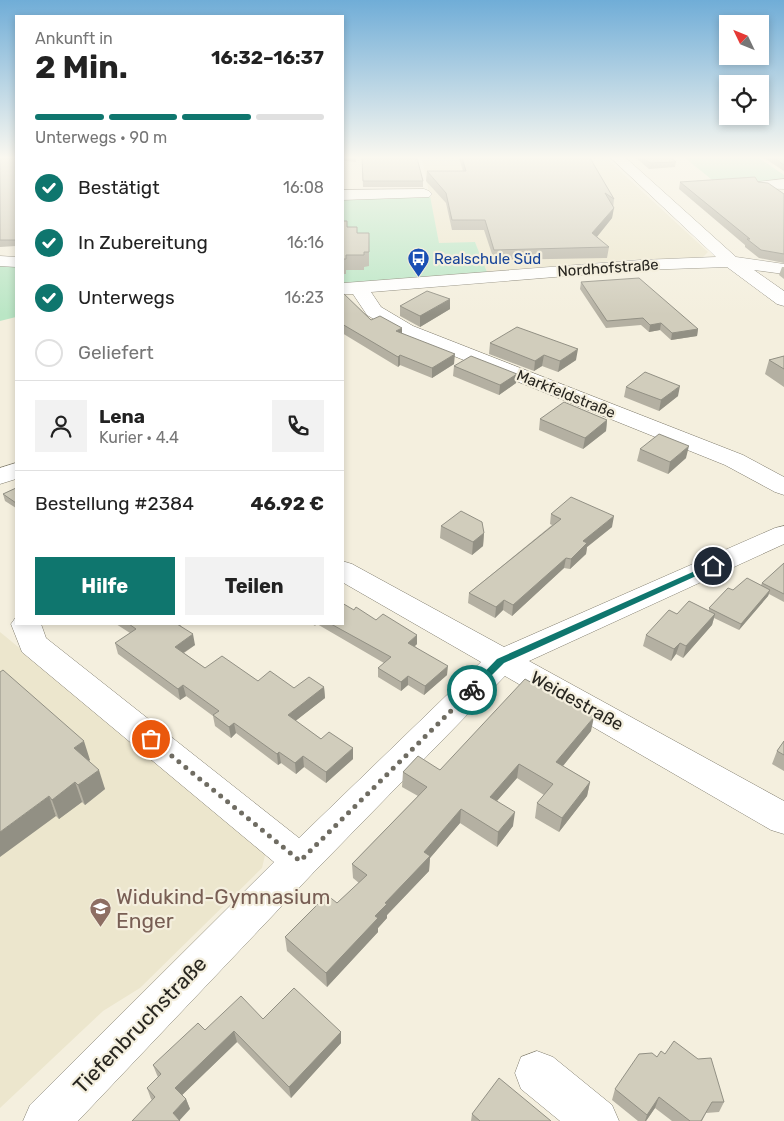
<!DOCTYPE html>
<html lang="de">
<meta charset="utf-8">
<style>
:root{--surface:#fff;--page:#f2f2f2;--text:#222;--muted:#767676;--line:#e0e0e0;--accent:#0f766e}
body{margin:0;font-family:Rubik,sans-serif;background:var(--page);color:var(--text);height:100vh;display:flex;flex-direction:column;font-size:19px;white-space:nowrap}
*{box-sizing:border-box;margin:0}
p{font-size:16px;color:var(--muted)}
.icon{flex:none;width:28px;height:28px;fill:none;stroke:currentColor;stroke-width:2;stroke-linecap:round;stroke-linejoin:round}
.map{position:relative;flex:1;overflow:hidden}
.sheet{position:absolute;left:15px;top:15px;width:329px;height:610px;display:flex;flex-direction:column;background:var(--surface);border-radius:0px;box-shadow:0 2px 8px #0003}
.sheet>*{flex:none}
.needle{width:32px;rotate:313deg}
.tools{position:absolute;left:719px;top:15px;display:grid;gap:10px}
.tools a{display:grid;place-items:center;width:50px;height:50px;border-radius:0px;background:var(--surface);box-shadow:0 2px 8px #0003;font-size:25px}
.pin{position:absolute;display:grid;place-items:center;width:42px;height:42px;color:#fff;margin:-21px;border:2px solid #fff;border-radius:50%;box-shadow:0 1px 5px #0007}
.courier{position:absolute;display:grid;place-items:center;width:50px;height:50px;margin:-25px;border:4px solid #0f766e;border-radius:50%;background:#fff;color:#222;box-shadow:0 1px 6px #0007}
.overview em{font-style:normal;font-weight:700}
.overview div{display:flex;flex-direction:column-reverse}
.overview{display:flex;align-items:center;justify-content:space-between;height:85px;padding:0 20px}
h1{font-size:32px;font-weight:700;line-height:38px}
.bar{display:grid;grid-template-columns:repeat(4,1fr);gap:8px 5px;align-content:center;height:60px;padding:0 20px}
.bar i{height:6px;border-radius:4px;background:var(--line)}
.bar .on{background:var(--accent)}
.bar p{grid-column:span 4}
.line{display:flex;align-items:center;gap:12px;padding:0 20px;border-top:1px solid var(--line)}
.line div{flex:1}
.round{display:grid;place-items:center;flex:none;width:52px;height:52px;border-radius:0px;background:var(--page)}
ol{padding:0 20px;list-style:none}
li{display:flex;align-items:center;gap:15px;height:55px}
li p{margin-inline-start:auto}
li .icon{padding:5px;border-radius:50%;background:var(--accent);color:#fff;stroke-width:4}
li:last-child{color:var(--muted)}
li i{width:28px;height:28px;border:2px solid var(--line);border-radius:50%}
.action{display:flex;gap:10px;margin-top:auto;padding:10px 20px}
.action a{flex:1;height:58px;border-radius:0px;background:var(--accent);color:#fff;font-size:20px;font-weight:700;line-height:58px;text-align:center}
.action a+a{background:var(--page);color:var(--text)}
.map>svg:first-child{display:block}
.built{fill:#ece6cd}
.green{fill:#bae6c5}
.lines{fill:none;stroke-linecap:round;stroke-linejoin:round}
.street-casing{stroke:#807c6d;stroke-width:1}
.street{fill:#fff;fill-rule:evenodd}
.wall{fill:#b4b0a2}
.shaded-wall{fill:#929084}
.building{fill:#d1cdbc;stroke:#929084}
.route{fill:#0f766e}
.done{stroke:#6f6c62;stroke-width:5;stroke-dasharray:0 9}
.labels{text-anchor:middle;stroke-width:4.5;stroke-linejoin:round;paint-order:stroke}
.far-transit-label{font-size:15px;fill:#164399;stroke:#f4efde;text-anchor:start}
.far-street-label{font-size:15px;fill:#282620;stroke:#f4efde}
.street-label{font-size:18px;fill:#282620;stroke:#f4efde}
.near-education-label{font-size:21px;fill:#785e54;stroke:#f4efde;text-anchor:start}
.near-street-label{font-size:21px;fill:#282620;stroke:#f4efde}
</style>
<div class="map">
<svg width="784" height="1121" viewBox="0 0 784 1121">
<rect width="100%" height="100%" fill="#f4efde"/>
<path class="built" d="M422 158H606L708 252 703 257 626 260 487 272 475 242 439 244Z
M0 632 266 851 262 868 140 988 103 1011 0 1108Z"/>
<path class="green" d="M685 158H759L784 175V181L716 183Z
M430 196 439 243 475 242 487 272 343 284V197Z
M0 263 16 264V317L0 321Z"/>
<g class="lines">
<defs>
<path id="street" d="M611 158H626L736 257 784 264V274L754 270 784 291V306L777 304 727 267 641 270 371 292 381 307 413 326 743 455 784 477V495L775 492 725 465 399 334 367 315 353 294H342L344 283 641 260 716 257Z
M784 179V189L758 188 755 185 758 182Z
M424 189 429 191 432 194 429 197 342 200V190Z
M0 256 16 257V267L0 266Z
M16 463V479L0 484V468Z
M784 526V544L529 661 784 801V834L771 830 505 676 313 873 78 1121H23L30 1105 274 862 22 652 11 624 16 617V624H41L46 638 299 838 481 662 342 582V561L352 564 504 647 775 528Z
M537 1051 553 1057 612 1105 619 1121H560L521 1089 515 1073 521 1057Z"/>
</defs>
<use href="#street" class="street-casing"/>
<use href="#street" class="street"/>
</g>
<path class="wall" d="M0 158H16V246L0 247Z
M342 158H356V162L345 161 342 159Z
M362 158 423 181V187H363Z
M459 158H590L614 199 612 218 597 237 609 247 607 258 494 260 484 230H452L446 203 426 181 427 171H463Z
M636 158H671L676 162 675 167 649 169Z
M764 158H784V171Z
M680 182H758L784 194V263L759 258 745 247V245L679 189Z
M342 221 348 227 357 233H369V266L364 267V270H346V274H342Z
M782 267H784V279L779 275Z
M581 282 698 329 697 336 671 340 660 330 649 332 641 325 606 328 580 289Z
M342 292 371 320 402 333 454 364 432 378 400 365 398 367 342 333Z
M400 306 450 309 420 327 400 316Z
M490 343 576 360 558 372 542 366 534 371 489 354Z
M784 356V387L765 374 769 360Z
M454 366 517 374 516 383 499 395 453 376Z
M626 387 678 396 659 411 624 397Z
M540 419 607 420 606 431 583 449 539 430Z
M640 449 686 458 668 474 637 461Z
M16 488V508L5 501 3 494Z
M551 514 612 527 587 547 586 554 570 569 564 568 512 616 503 610 495 618 468 603 469 593 552 525 550 524Z
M441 526 484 533 483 546 472 555 440 538Z
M784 563V602L769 594 768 596 739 630 714 618 712 625 683 658 676 654 671 661 643 646 646 635 677 614 709 611V608L733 590 761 585 762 583Z
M354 610 417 644 415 646 447 675 424 695 408 685 401 691 378 677V668L384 663 317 624 315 626 312 624H342Z
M116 624H180L181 626 195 645 184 653 205 668 258 681 294 688 324 687 325 698 295 721 321 739 353 759 326 783 304 767 296 774 281 763 278 765 236 733 231 738 215 726 213 716 186 696 180 700 118 654 115 643 130 633Z
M0 672 90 760 89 761 105 789 85 805 82 802 59 819 56 816Z
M591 731 563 766 590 782 587 796 559 832 535 818 537 803 544 795 517 778 497 801 513 826 497 847 460 823 430 858 429 871 387 915V918L378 928V932L327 987 287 951 285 937 337 903 359 883 353 878 352 864 418 796 402 787 403 772 440 770Z
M784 741V771L772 764 777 751Z
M263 1019 341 1032V1043L291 1098 237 1042 182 1095 186 1099 190 1109 152 1100 151 1099 147 1088 158 1077 157 1075 153 1065 205 1030Z
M615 1089 724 1102 719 1112 706 1113 702 1121H672L655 1108 646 1121H638L612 1100Z
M472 1114 551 1121H471Z"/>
<path class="shaded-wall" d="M614 208 612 218 591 244 592 233Z
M450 299V309L420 327V316Z
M661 323 660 330 649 332 650 325Z
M402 328V337L396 331Z
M698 329 697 336 671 340 672 333Z
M578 349 576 360 558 372 560 361Z
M455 354 454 364 432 378V368Z
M400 355V365L398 367V357Z
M544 355 542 366 534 371 535 361Z
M517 374 516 383 499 395 500 385Z
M680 386 678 396 659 411 661 400Z
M607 420 606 431 583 449 585 438Z
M689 446 686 458 668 474 670 462Z
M614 516 612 527 587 547 586 554 570 569 571 559 583 541Z
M484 533 483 546 472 555 473 542Z
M566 558 564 568 512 616 513 605Z
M770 590 768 596 739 630 741 624Z
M504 600 503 610 495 618 496 607Z
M715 614 712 625 683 658 686 646Z
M193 634 195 645 177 657 175 647Z
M417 635V644L408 652V643Z
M680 643 676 654 671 661 674 649Z
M448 666 447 675 424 695 425 686Z
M408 676V685L401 691V682Z
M183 685 186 696 180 700 178 689Z
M324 687 325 698 289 726 288 715Z
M594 717 591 731 554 777 556 762Z
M234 723 236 733 231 738 229 727Z
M84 741 90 760 80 767 74 748Z
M353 748V759L326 783V772Z
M279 752 281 763 278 765 277 754Z
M303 756 304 767 296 774 295 763Z
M519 764 517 778 488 811 490 797Z
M99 770 105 789 85 805 78 785Z
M75 782 82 802 59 819 52 800Z
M590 782 587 796 559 832 562 818Z
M49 796 56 816 0 857V832Z
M461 809 460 823 430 858 429 871 387 915V918L378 928V932L327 987 326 973 375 916 424 852Z
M515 812 513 826 497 847 498 832Z
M234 1031 237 1042 179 1098 175 1088Z
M341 1032V1043L291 1098 289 1087Z
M659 1097 655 1108 646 1121H645L647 1115Z
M186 1099 190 1109 179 1121 173 1113Z"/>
<path class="building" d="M0 158H16V240H0Z
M362 158H417L423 181H363Z
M462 158H590L614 199 605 193 614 208 592 233 609 247 494 250 485 220H452L446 193 427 171H466Z
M643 158H671L676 162 650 163Z
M774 158H784V165Z
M755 177 758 182 768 183 784 194V254L761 250 747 239H750L680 182Z
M342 221H347V227H357V233H369V252H364V255H346V259H342Z
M639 278 698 329 672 333 661 323 650 325 643 318 607 321 581 282Z
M427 291 450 299 420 316 400 306Z
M342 292 371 320 380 316 402 328 396 331 455 354 432 368 400 355 398 357 342 324Z
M517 327 578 349 560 361 544 355 535 361 490 343Z
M471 356 517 374 500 385 454 366Z
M784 356V369L769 360Z
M645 372 680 386 661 400 626 387Z
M564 402 607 420 585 438 540 419Z
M659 434 689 446 670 462 640 449Z
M16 488V503L3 494Z
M571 497 614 516 583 541 587 543 571 559 566 558 513 605 504 600 496 607 469 593 561 519 551 514Z
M461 511 482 522 484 533 473 542 441 526Z
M784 563V594L762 583Z
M747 578 770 590 741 624 709 608 728 588 733 590Z
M689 601 715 614 686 646 680 643 674 649 646 635 669 610 677 614Z
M342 603 354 610 356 607 376 620 383 614 417 635 408 643 448 666 425 686 408 676 401 682 378 668 391 657 331 624H342Z
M129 624H177L193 634 175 647 205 668 222 656 258 681 270 671 294 688 309 677 324 687 288 715 321 739 329 732 353 748 326 772 303 756 295 763 279 752 277 754 234 723 229 727 213 715 219 711 183 685 178 689 115 643 136 629Z
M3 670 84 741 74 748 99 770 78 785 75 782 52 800 49 796 0 832V672Z
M525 679 594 717 556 762 590 782 562 818 537 803 553 784 519 764 490 797 515 812 498 832 461 809 424 852 430 856 385 903 387 904 375 916 378 918 326 973 285 937 327 895 337 903 367 875 352 864 427 787 403 772 418 756 440 770Z
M784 741V755L777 751Z
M294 988 341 1032 289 1087 234 1031 175 1088 186 1099 173 1113 180 1121H132L155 1097 147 1088 161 1074 153 1065 198 1023 205 1030 241 996 263 1019Z
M674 1041 698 1059 711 1058 724 1102H712L701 1121H690L659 1097 647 1115 615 1089 639 1054 652 1053 657 1057 661 1051 665 1054Z
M499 1078 551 1121H480L472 1114Z"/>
<linearGradient id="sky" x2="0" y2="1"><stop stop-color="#70add7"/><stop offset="0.5" stop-color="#faf8f0"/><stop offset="1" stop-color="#faf8f0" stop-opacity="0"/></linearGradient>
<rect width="784" height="315" fill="url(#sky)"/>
<path class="route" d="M713 563 717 566 716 567 504 663 475 692H469L467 690 497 659Z"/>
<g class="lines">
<path class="done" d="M151 739 300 861 472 690"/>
</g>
<defs>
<symbol id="bus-pin" viewBox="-11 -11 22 30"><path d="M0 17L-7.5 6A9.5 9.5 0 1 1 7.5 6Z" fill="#1a4fb4" stroke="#f4efde"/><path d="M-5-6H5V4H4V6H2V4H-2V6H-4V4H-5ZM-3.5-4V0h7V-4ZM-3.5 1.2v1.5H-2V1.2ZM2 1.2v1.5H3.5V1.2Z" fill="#fff"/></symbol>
<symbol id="school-pin" viewBox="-11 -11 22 30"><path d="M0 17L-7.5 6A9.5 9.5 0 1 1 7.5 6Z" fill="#8d6e63" stroke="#f4efde"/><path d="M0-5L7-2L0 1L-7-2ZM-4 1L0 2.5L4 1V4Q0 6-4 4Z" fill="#fff"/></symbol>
</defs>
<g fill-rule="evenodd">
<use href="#bus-pin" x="406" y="246" width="25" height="34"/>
<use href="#school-pin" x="88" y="896" width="25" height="34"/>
</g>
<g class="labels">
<g class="far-transit-label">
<text x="434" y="264">Realschule Süd</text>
</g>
<g class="far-street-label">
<text transform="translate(608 268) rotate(-4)" y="5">Nordhofstraße</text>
<text transform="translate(566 394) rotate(22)" y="5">Markfeldstraße</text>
</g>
<g class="street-label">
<text transform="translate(577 701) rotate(29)" y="6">Weidestraße</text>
</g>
<g class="near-education-label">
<text x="116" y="904">Widukind-Gymnasium<tspan x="116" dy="24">Enger</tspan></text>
</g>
<g class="near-street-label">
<text transform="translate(140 1025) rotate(-46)" y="7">Tiefenbruchstraße</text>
</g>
</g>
</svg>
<div class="tools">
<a><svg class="needle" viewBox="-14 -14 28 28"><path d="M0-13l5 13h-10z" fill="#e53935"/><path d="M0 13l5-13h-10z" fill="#767676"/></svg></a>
<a><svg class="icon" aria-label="locate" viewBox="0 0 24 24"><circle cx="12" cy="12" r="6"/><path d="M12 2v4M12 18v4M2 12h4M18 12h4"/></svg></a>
</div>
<div class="pin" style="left:151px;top:739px;background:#ea580c"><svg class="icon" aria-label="bag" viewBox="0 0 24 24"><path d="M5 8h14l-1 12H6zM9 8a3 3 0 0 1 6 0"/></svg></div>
<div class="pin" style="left:713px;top:566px;background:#1f2937"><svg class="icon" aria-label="home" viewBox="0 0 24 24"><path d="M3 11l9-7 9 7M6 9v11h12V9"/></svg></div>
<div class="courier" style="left:472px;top:690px"><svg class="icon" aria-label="bike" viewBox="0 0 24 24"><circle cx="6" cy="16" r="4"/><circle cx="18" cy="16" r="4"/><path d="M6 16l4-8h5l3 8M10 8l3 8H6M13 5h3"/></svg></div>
<section class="sheet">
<div class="overview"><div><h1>2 Min.</h1><p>Ankunft in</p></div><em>16:32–16:37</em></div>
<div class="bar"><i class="on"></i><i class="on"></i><i class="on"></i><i></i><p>Unterwegs · 90 m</p></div>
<ol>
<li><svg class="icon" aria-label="check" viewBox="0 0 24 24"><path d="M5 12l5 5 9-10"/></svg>Bestätigt<p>16:08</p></li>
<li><svg class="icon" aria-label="check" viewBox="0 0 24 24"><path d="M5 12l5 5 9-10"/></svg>In Zubereitung<p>16:16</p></li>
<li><svg class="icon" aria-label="check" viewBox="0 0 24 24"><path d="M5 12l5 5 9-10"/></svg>Unterwegs<p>16:23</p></li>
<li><i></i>Geliefert</li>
</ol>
<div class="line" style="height:90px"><a class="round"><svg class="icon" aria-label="person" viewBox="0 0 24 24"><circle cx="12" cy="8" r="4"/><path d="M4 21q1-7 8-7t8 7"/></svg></a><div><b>Lena</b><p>Kurier · 4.4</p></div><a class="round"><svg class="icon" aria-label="phone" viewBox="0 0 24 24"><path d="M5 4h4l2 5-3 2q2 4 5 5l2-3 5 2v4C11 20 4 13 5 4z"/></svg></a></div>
<div class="line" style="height:65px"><div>Bestellung #2384</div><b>46.92 €</b></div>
<div class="action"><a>Hilfe</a><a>Teilen</a></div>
</section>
</div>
